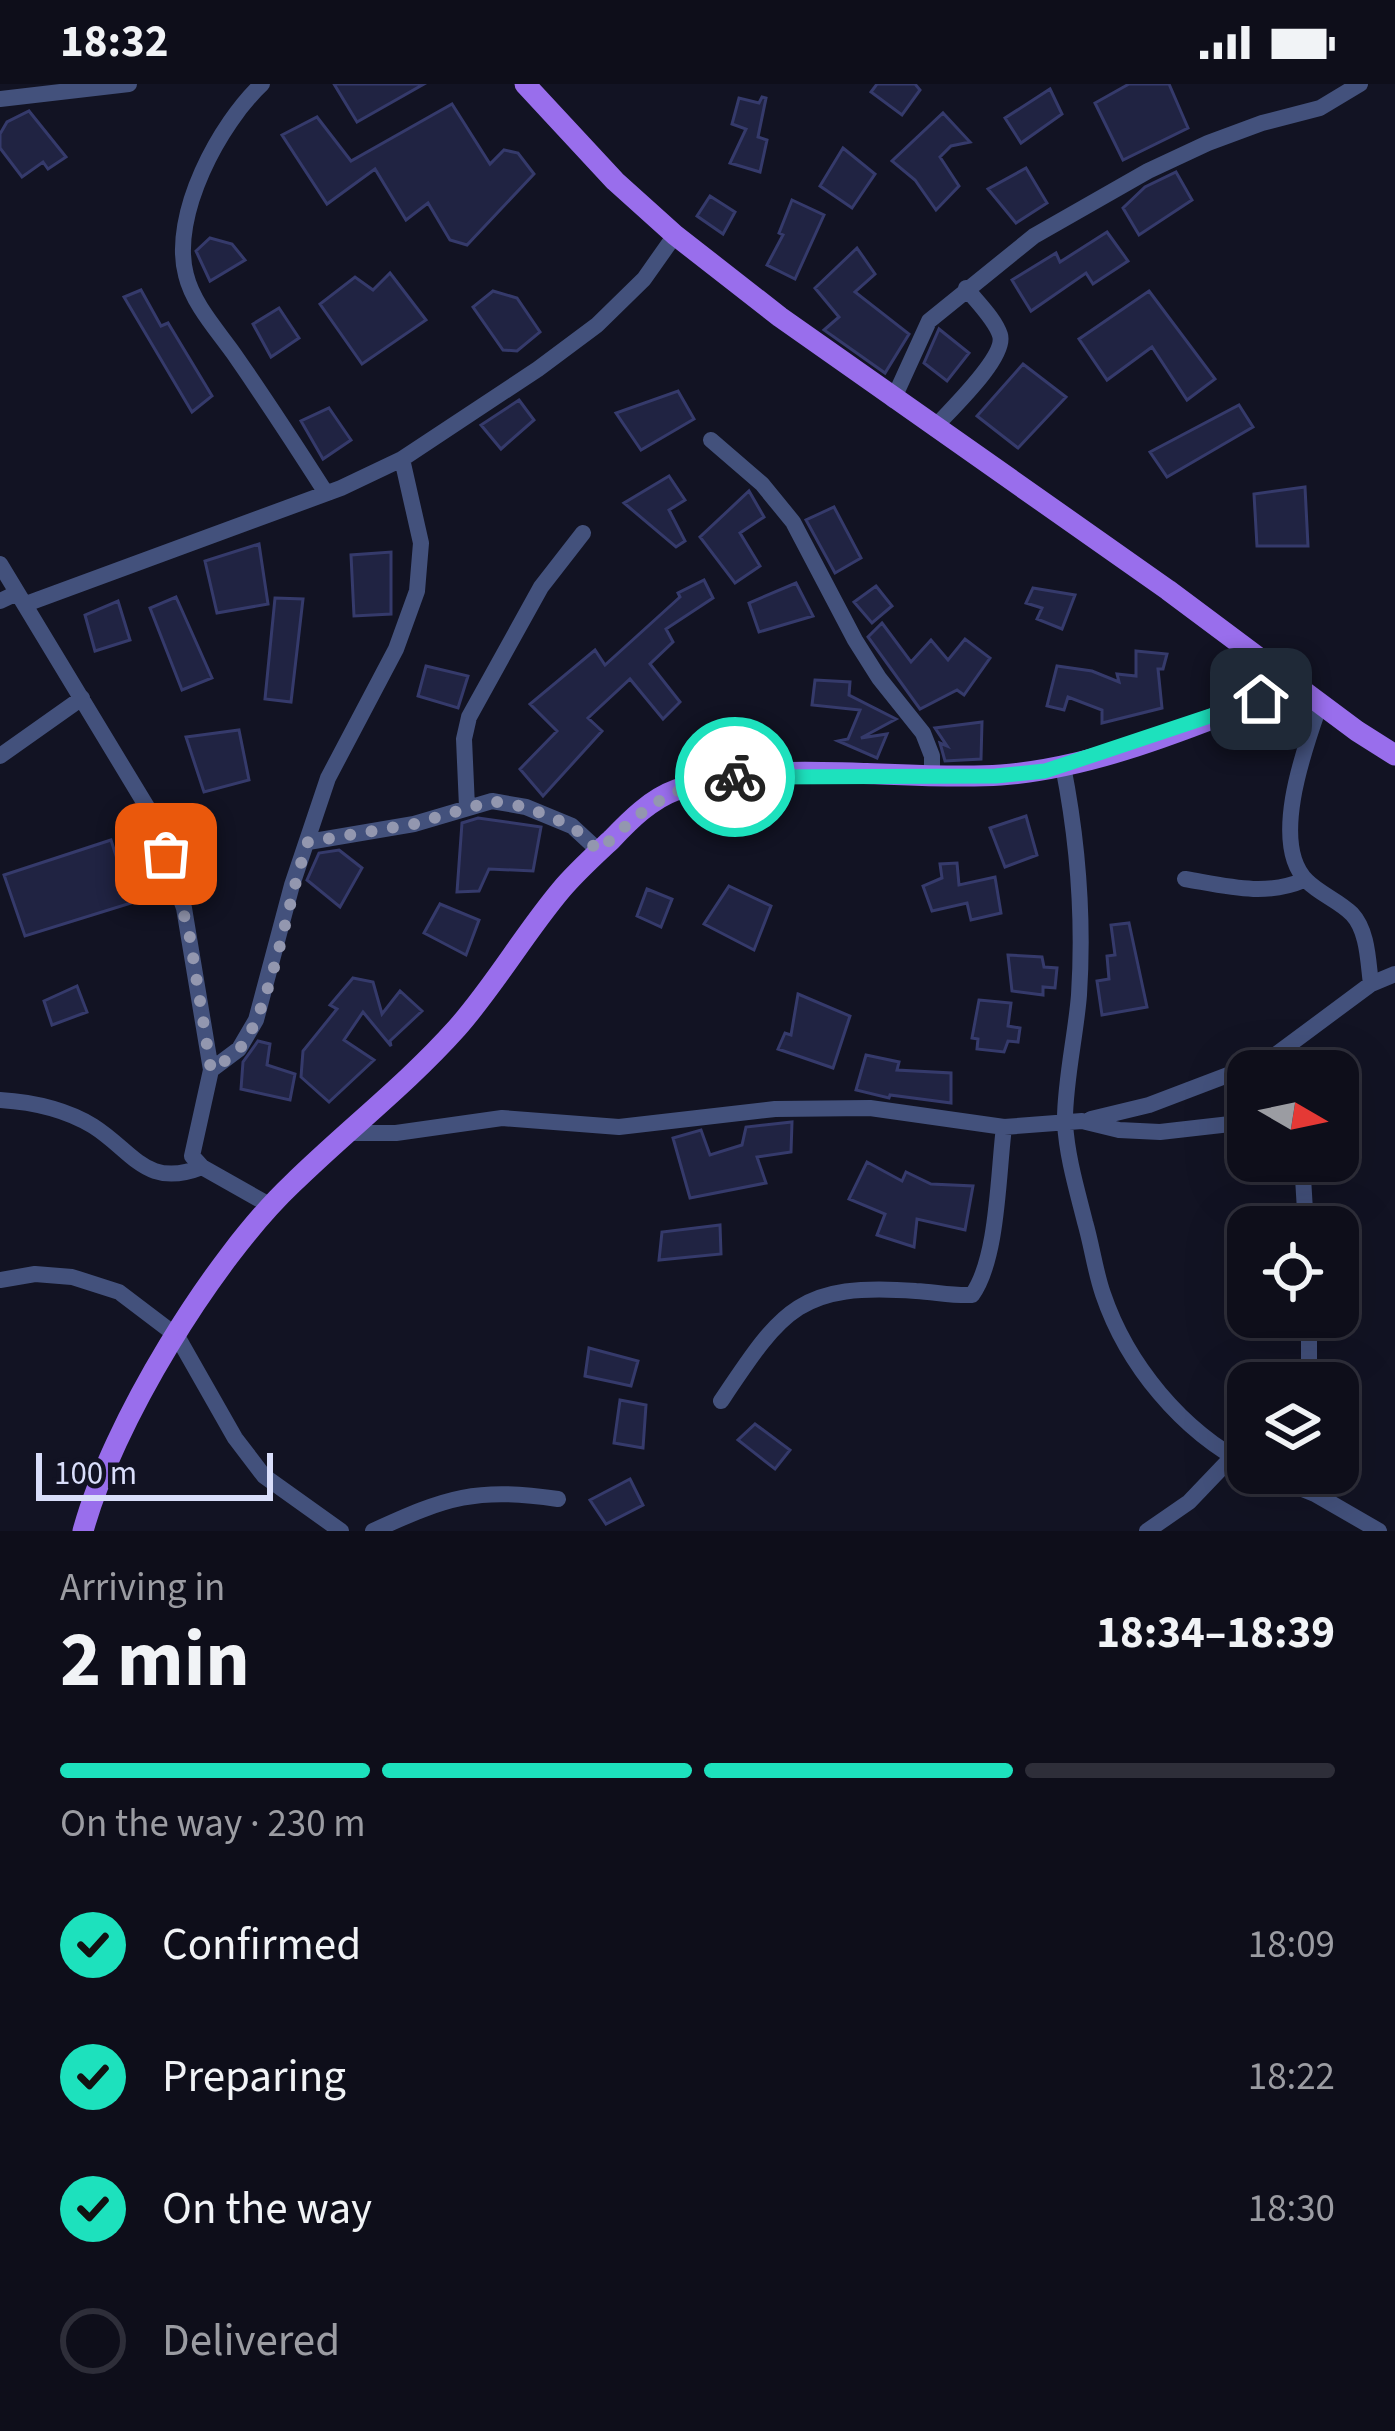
<!DOCTYPE html>
<meta charset="utf-8">
<style>
:root{--surface:#0e0e1a;--page:#1c1c27;--text:#f1f3f6;--muted:#9b9ca2;--line:#2e2e39;--accent:#1de1bd}
body{margin:0;font-family:"Source Sans 3",sans-serif;background:var(--page);color:var(--text);height:100vh;display:flex;flex-direction:column;font-size:45px;white-space:nowrap}
*{box-sizing:border-box;margin:0}
p{font-size:39px;color:var(--muted)}
.icon{flex:none;width:66px;height:66px;fill:none;stroke:currentColor;stroke-width:2;stroke-linecap:round;stroke-linejoin:round}
.map{position:relative;height:1447px;overflow:hidden}
.drawer{display:flex;flex-direction:column;background:var(--surface);flex:1}
.drawer>*{flex:none}
.needle{width:78px;rotate:99deg}
.buttons{position:absolute;left:1227px;top:966px;display:grid;gap:24px}
.buttons a{display:grid;place-items:center;width:132px;height:132px;border-radius:24px;background:var(--surface);box-shadow:0 12px 48px #0002,0 0 0 3px var(--line);font-size:60px}
.scale{position:absolute;left:36px;bottom:30px;width:237px;box-sizing:border-box;padding-left:12px;border:6px solid #d9defa;border-top:0;font-size:33px;line-height:42px;white-space:nowrap;color:#d9defa;-webkit-text-stroke:9px #121323;paint-order:stroke}
.pin{position:absolute;display:grid;place-items:center;width:102px;height:102px;color:#fff;margin:-51px;border-radius:24px;box-shadow:0 6px 18px #0006}
.courier{position:absolute;display:grid;place-items:center;width:120px;height:120px;margin:-60px;border:9px solid #1de1bd;border-radius:50%;background:#fff;color:#222;box-shadow:0 3px 15px #0007}
.headline em{font-style:normal;font-weight:700}
.headline div{display:flex;flex-direction:column-reverse}
.headline{display:flex;align-items:center;justify-content:space-between;height:204px;padding:0 60px}
h1{font-size:78px;font-weight:700;line-height:90px}
.bar{display:grid;grid-template-columns:repeat(4,1fr);gap:18px 12px;align-content:center;height:144px;padding:0 60px}
.bar i{height:15px;border-radius:9px;background:var(--line)}
.bar .active{background:var(--accent)}
.bar p{grid-column:span 4}
ol{padding:0 60px;list-style:none}
li{display:flex;align-items:center;gap:36px;height:132px}
li p{margin-inline-start:auto}
li .icon{padding:12px;border-radius:50%;background:var(--accent);color:#111;stroke-width:4}
li:last-child{color:var(--muted)}
li i{width:66px;height:66px;border:6px solid var(--line);border-radius:50%}
.status{display:flex;justify-content:space-between;align-items:center;height:84px;padding:0 60px;background:var(--surface);direction:ltr}
.status svg{height:33px;fill:currentColor}
.map>svg:first-child{display:block}
.building{fill:#202342;stroke:#353a6b;stroke-width:3}
.lines{fill:none;stroke-linecap:round;stroke-linejoin:round}
.minor{stroke:#43517c;stroke-width:16}
.major{stroke:#996eec;stroke-width:21}
.done{stroke:#9397af;stroke-width:12;stroke-dasharray:0 21.6}
.route{stroke:#1de1bd;stroke-width:15}
</style>
<div class="status"><b>18:32</b><svg viewBox="0 0 49 12"><path d="M0 12V9h3v3zM5 12V6h3v6zM10 12V3h3v9zM15 12V0h3v12zM26 1h20v11H26zM47 4h2v5h-2z"/></svg></div>
<div class="map">
<svg width="1395" height="1447" viewBox="0 0 1395 1447">
<rect width="100%" height="100%" fill="#121323"/>
<path class="building" d="M334 0H424L357 38Z
M877 0H915L920 6 902 31 871 8Z
M1129 0H1169L1188 44 1123 76 1095 19Z
M1050 5 1062 30 1021 59 1005 34Z
M762 13 766 14 758 53 767 56 760 88 730 79 746 45 732 40 739 14 759 19Z
M452 20 490 80 504 66 518 69 534 90 467 161 450 156 428 119 406 136 375 85 327 120 282 51 317 33 351 77Z
M29 27 66 73 48 85 43 78 22 93 0 64V50L7 38Z
M943 29 970 58 951 62 940 73 959 102 936 126 915 96 892 77Z
M843 64 875 90 852 124 820 102Z
M1026 84 1047 119 1016 139 988 105Z
M1176 88 1192 116 1139 151 1123 124 1145 103Z
M710 112 735 128 723 150 697 132Z
M792 116 824 131 795 195 767 181 783 151 779 149Z
M1107 148 1128 177 1093 200 1086 189 1031 227 1012 196 1056 169 1060 178Z
M210 154 232 160 245 176 210 197 196 167Z
M857 164 875 190 855 208 909 250 885 289 824 246 839 233 815 204Z
M390 189 426 236 362 280 320 220 355 193 373 206Z
M141 206 161 242 168 239 212 312 192 328 124 213Z
M493 207 517 214 540 248 517 267 503 266 473 223Z
M1149 207 1215 295 1187 316 1152 263 1107 296 1079 255Z
M279 224 299 254 271 273 253 240Z
M939 245 969 269 947 297 924 279Z
M1023 280 1066 313 1018 364 977 332Z
M678 307 694 335 641 366 616 329Z
M519 316 534 336 501 365 481 341Z
M1239 321 1253 343 1167 393 1150 368Z
M329 324 351 356 323 375 301 337Z
M669 392 685 416 669 426 685 457 676 463 624 419Z
M1305 403 1308 462H1257L1254 410Z
M749 407 764 433 740 449 760 482 735 499 700 453Z
M834 423 861 474 835 489 806 436Z
M259 460 268 520 217 529 205 477Z
M391 468V530L354 532 351 471Z
M704 496 713 514 666 545 673 558 650 580 680 618 663 635 630 595 588 634 602 647 543 712 520 685 557 647 530 620 595 566 605 581 680 513 678 509Z
M796 499 813 532 759 548 749 519Z
M876 502 892 522 872 539 854 518Z
M1033 504 1075 511 1062 545 1037 535 1042 524 1026 519Z
M176 513 212 594 182 606 150 524Z
M275 514 303 515 291 618 265 615Z
M118 517 130 556 95 567 85 531Z
M882 539 911 578 931 556 948 576 965 555 990 574 964 611 957 606 920 625 868 553Z
M1136 567 1167 570 1163 585H1158L1162 624 1102 639V626L1068 613 1064 626 1047 622 1057 582 1092 587 1119 598 1117 590 1136 592Z
M426 582 468 592 458 624 418 612Z
M815 596 850 598 849 611 896 635 861 654 887 650 877 674 838 657 848 655 860 626 812 621Z
M982 638 981 675 945 677 940 659 947 662 935 644Z
M239 646 249 696 204 708 186 653Z
M1026 732 1037 771 1005 783 990 744Z
M478 734 541 743 533 787 489 785 479 807 457 808 462 739Z
M111 756 131 819 25 852 4 791Z
M339 766 362 784 340 823 307 796 319 769Z
M957 779 959 801 995 793 1001 829 971 836 967 819 932 827 923 802 942 794 940 780Z
M729 802 771 822 754 866 704 840Z
M647 805 672 815 661 843 637 832Z
M440 820 479 836 466 871 424 849Z
M1129 839 1147 923 1102 931 1097 897 1109 895 1107 872 1115 871 1111 841Z
M1008 871 1042 873 1044 883 1057 884 1055 904 1043 903V911L1012 907Z
M353 894 373 898 382 930 400 907 422 927 390 957 391 962 363 928 344 956 374 976 329 1018 301 993 303 967 337 925 330 921Z
M77 902 87 928 52 941 44 917Z
M798 910 850 932 833 984 778 965 785 949 791 951Z
M979 916 1011 919 1008 942 1020 944 1018 958 1008 957 1004 968 977 965 978 955 972 954Z
M258 957 270 960 267 981 295 990 290 1016 241 1005 243 978Z
M866 971 899 978 897 986 951 989V1019L890 1011 889 1014 856 1006Z
M792 1038 791 1068 757 1073 766 1099 690 1114 673 1054 701 1046 710 1071 742 1061 746 1043Z
M867 1078 902 1097 906 1088 931 1100 973 1102 965 1146 917 1135 914 1163 877 1151 885 1130 849 1115Z
M720 1141 721 1170 659 1176 662 1148Z
M589 1264 638 1277 631 1302 585 1292Z
M620 1316 646 1321 643 1364 614 1359Z
M755 1340 790 1366 775 1385 738 1356Z
M630 1395 643 1421 606 1440 590 1416Z"/>
<g class="lines">
<path class="minor" d="M262 0C220 39 170 131 186 191 193 220 217 246 234 270 266 316 296 362 326 409
M0 15 129 0
M893 316 929 237 1034 152 1148 87 1208 59 1262 39 1320 24 1360 0
M934 344C949 327 1007 273 1000 251 995 235 977 218 966 204
M711 356 762 400 793 438 855 556 879 594 923 649 932 672V692
M0 480 147 723 184 824 211 986 192 1072 202 1083 271 1122
M0 517 17 509
M26 520 341 404 402 375 538 285 597 241 644 195 675 151
M1320 620C1305 663 1269 760 1307 797 1320 810 1339 817 1352 830 1368 847 1368 878 1371 900
M0 672 82 614
M1063 682C1078 758 1084 833 1079 911 1076 950 1064 1002 1065 1039 1067 1073 1077 1106 1085 1138 1092 1162 1095 1187 1103 1210 1127 1281 1182 1347 1248 1381
M467 723 464 655 469 633 541 503 583 449
M308 758 414 740 492 717 526 723 572 742 599 767
M1185 795C1226 802 1265 813 1304 796
M211 986 239 965 256 936 292 801 328 694 396 565 417 507 421 459 402 375
M0 1016C32 1018 65 1025 93 1042 134 1068 146 1105 202 1083
M1091 1035 1149 1021 1270 975 1371 900 1395 890
M351 1049H396L502 1034 619 1043 775 1025 870 1024 1004 1043 1082 1037 1119 1046 1160 1048 1248 1038
M1302 1077 1306 1143
M0 1196 35 1190 72 1193 119 1208 177 1252 235 1354 264 1392 341 1447
M1309 1233V1299
M721 1317C782 1226 799 1198 916 1207 935 1208 953 1212 972 1211 998 1175 998 1090 1004 1043
M1263 1389 1315 1410 1379 1447
M373 1447C447 1413 476 1403 558 1415
M1147 1447 1189 1418 1232 1373"/>
<path class="major" d="M525 0 615 97 675 151 780 233 1168 506 1357 647 1395 671
M1227 629 1260 574
M83 1447C112 1340 212 1176 292 1100 346 1047 406 1001 457 944 495 901 524 850 561 806 576 788 595 771 612 755 630 736 651 715 676 706 767 672 903 698 1001 691 1099 684 1205 638 1296 602"/>
</g>
<g class="lines">
<path class="done" d="M166 770 189 848 211 986C221 979 234 972 241 963 273 921 288 812 308 758L414 740 492 717 526 723 572 742 599 767C643 724 672 700 735 693"/>
<path class="route" d="M735 693 996 692 1045 687 1261 615"/>
</g>
</svg>
<div class="buttons">
<a><svg class="needle" viewBox="-14 -14 28 28"><path d="M0-13l5 13h-10z" fill="#e53935"/><path d="M0 13l5-13h-10z" fill="#9b9ca2"/></svg></a>
<a><svg class="icon" aria-label="locate" viewBox="0 0 24 24"><circle cx="12" cy="12" r="6"/><path d="M12 2v4M12 18v4M2 12h4M18 12h4"/></svg></a>
<a><svg class="icon" aria-label="layers" viewBox="0 0 24 24"><path d="M12 4l9 5-9 5-9-5zM3 14l9 5 9-5"/></svg></a>
</div>
<div class="scale">100 m</div>
<div class="pin" style="left:166px;top:770px;background:#ea580c"><svg class="icon" aria-label="bag" viewBox="0 0 24 24"><path d="M5 8h14l-1 12H6zM9 8a3 3 0 0 1 6 0"/></svg></div>
<div class="pin" style="left:1261px;top:615px;background:#1f2937"><svg class="icon" aria-label="home" viewBox="0 0 24 24"><path d="M3 11l9-7 9 7M6 9v11h12V9"/></svg></div>
<div class="courier" style="left:735px;top:693px"><svg class="icon" aria-label="bike" viewBox="0 0 24 24"><circle cx="6" cy="16" r="4"/><circle cx="18" cy="16" r="4"/><path d="M6 16l4-8h5l3 8M10 8l3 8H6M13 5h3"/></svg></div>
</div>
<section class="drawer">
<div class="headline"><div><h1>2 min</h1><p>Arriving in</p></div><em>18:34–18:39</em></div>
<div class="bar"><i class="active"></i><i class="active"></i><i class="active"></i><i></i><p>On the way · 230 m</p></div>
<ol>
<li><svg class="icon" aria-label="check" viewBox="0 0 24 24"><path d="M5 12l5 5 9-10"/></svg>Confirmed<p>18:09</p></li>
<li><svg class="icon" aria-label="check" viewBox="0 0 24 24"><path d="M5 12l5 5 9-10"/></svg>Preparing<p>18:22</p></li>
<li><svg class="icon" aria-label="check" viewBox="0 0 24 24"><path d="M5 12l5 5 9-10"/></svg>On the way<p>18:30</p></li>
<li><i></i>Delivered</li>
</ol>
</section>
